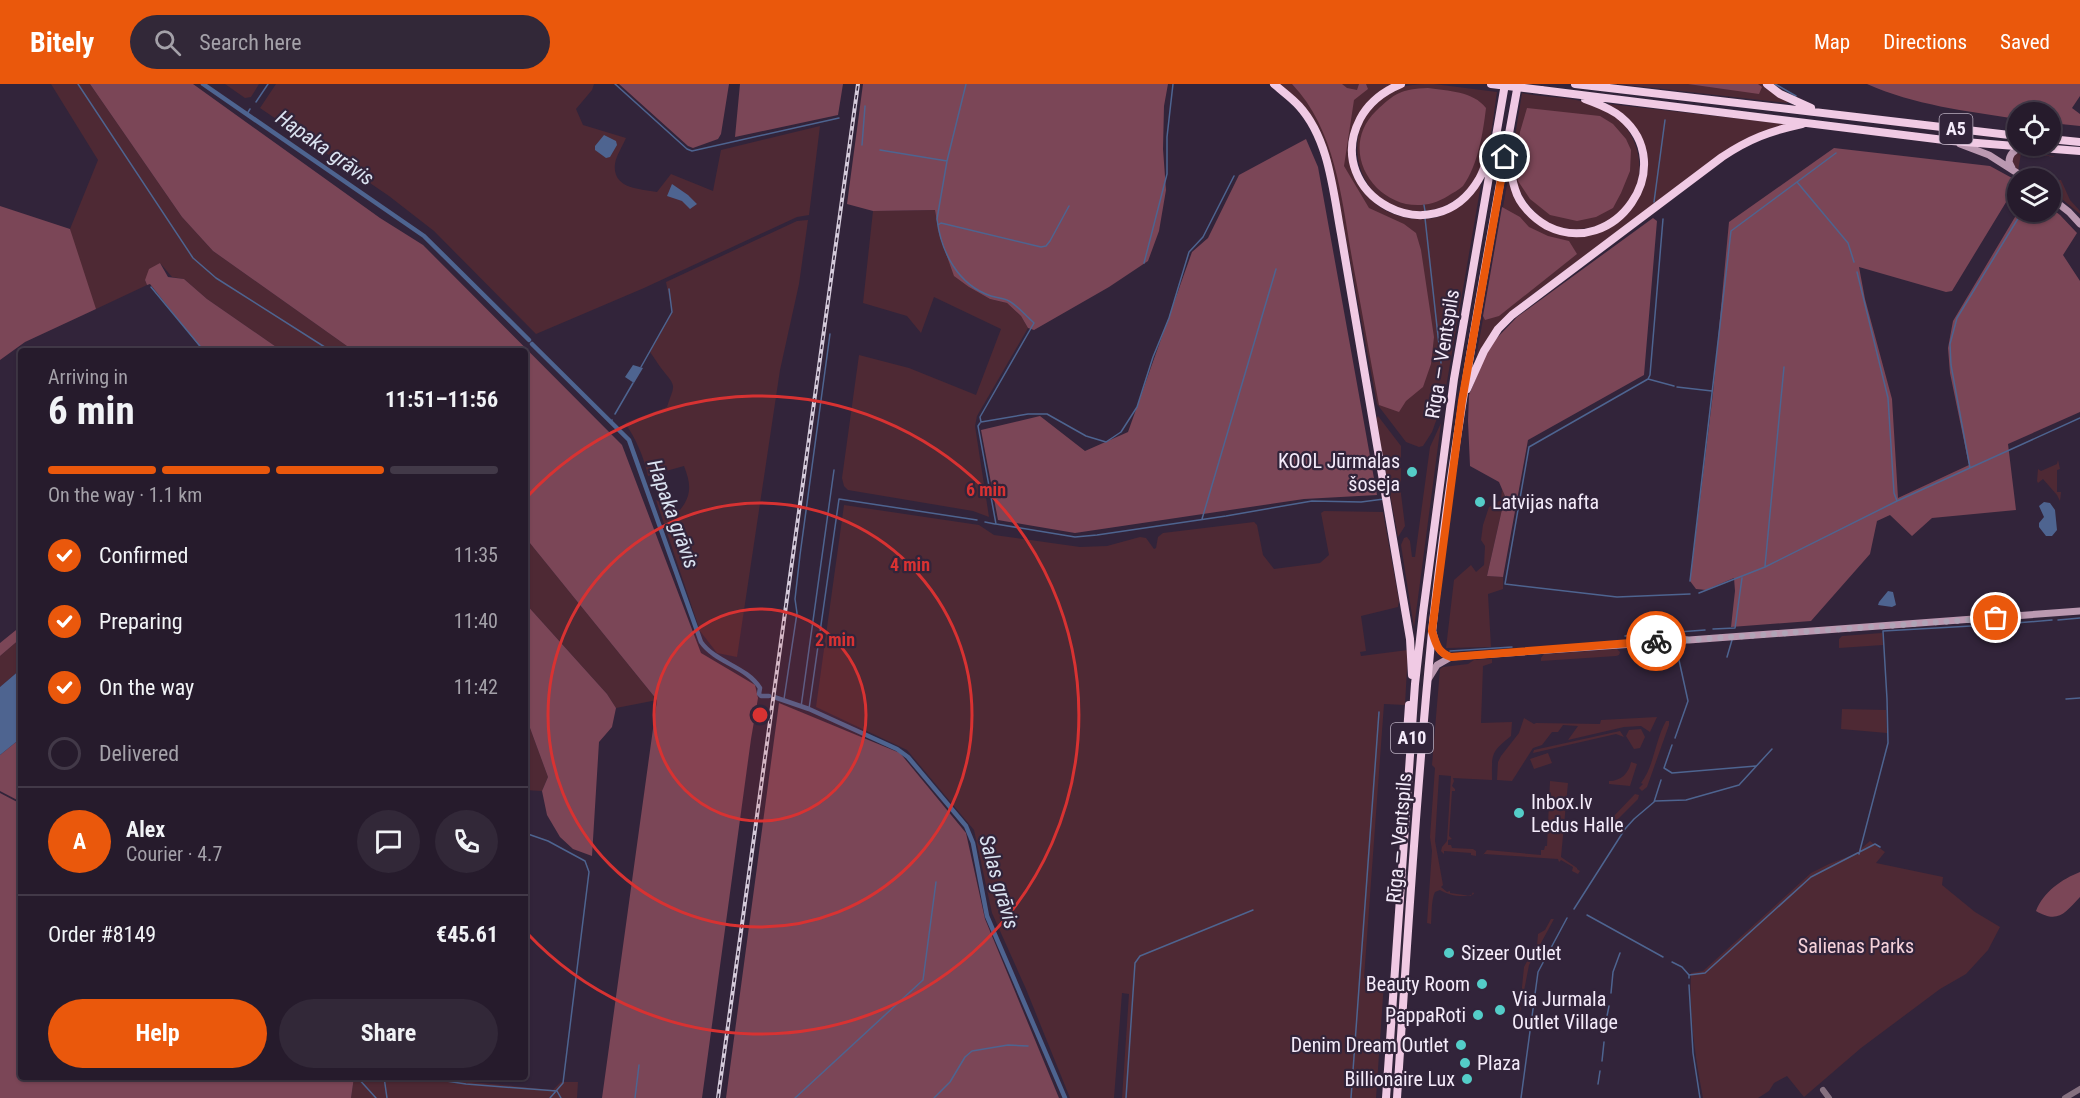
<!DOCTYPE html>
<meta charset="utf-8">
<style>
:root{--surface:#261b2c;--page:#322838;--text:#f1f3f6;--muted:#a4a1a9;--line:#423948;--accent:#ea580c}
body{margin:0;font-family:"Roboto Condensed",sans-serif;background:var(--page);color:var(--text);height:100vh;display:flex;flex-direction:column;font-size:22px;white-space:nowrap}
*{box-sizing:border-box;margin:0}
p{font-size:20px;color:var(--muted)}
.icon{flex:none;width:33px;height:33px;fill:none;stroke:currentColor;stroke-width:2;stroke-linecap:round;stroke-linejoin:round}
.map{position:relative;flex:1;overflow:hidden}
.drawer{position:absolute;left:18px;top:264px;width:510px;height:732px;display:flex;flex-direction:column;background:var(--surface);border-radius:6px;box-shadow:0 2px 4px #0004,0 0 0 2px var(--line)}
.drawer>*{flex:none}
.tools{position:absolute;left:2007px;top:18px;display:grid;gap:12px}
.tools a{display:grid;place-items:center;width:54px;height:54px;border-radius:50%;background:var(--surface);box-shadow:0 2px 4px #0004,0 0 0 2px var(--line);font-size:30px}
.pin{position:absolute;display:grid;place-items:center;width:51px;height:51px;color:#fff;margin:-26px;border:3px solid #fff;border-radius:50%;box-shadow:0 2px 6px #0007}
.courier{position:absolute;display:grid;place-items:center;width:60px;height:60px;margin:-30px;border:4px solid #ea580c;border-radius:50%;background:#fff;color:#222;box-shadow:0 2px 8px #0007}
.overview em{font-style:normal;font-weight:700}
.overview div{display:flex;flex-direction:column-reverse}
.overview{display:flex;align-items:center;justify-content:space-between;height:102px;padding:0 30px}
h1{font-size:39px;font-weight:700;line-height:45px}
.bar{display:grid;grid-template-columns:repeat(4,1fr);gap:9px 6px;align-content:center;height:72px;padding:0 30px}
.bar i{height:8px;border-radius:4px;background:var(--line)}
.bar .current{background:var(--accent)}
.bar p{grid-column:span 4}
.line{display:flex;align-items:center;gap:15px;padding:0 30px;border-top:2px solid var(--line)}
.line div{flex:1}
.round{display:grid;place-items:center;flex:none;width:63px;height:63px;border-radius:32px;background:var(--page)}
ol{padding:0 30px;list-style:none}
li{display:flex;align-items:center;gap:18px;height:66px}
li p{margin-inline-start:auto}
li .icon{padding:6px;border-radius:50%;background:var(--accent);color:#fff;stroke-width:4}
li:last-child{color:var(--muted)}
li i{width:33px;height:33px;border:3px solid var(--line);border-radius:50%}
.button{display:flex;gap:12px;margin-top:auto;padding:12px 30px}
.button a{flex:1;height:69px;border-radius:36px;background:var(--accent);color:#fff;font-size:24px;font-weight:700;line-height:69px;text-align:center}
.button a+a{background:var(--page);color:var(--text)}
header{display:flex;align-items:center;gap:36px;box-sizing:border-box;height:84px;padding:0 30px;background:var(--accent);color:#fff}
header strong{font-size:28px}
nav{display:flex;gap:33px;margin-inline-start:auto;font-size:21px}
.search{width:420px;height:54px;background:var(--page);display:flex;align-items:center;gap:15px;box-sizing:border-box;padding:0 21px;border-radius:33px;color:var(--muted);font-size:22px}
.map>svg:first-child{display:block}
.green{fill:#4e2934}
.forest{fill:#7b4657}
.water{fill:#4e6490}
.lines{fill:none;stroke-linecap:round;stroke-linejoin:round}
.stream{stroke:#4e6490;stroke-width:1.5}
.canal{stroke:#4e6490;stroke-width:4.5}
.tertiary{stroke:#867180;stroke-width:6}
.secondary{stroke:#bb99b1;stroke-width:7}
.trunk{stroke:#f0cae4;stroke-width:8}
.rail-casing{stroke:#d5cbdb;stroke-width:4}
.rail{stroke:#32243a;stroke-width:1.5;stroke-dasharray:4.5;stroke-linecap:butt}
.trunk-bridge{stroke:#f0cae4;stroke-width:8}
.done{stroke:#b0a5b7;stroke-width:6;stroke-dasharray:0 10.8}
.route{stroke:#ea580c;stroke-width:8}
.ring{fill:none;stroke:#d83232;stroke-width:3}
.poi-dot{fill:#54cdc8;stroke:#32243a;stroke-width:2}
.labels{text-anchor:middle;stroke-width:4.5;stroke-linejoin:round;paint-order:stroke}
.shield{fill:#32243a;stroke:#baafc0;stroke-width:1.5}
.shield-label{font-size:18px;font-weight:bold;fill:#f4ebfa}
.street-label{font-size:20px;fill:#f4ebfa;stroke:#32243a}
.poi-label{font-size:20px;fill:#f4ebfa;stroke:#32243a;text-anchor:end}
.park-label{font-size:20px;fill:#f5d1da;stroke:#32243a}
.water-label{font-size:21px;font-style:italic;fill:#dbe3f1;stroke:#32243a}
.centre{fill:#d83232;stroke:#32243a;stroke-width:3}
.ring-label{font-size:18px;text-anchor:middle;font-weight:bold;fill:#d83232;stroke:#32243a;stroke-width:4.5;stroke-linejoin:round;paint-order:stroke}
</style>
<header>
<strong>Bitely</strong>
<div class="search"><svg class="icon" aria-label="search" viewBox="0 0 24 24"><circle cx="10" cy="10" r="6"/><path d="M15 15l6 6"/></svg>Search here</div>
<nav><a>Map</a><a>Directions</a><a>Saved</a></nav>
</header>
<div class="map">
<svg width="2080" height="1014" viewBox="0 0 2080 1014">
<rect width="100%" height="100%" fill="#32243a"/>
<path class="green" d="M51 0H90L182 133 213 167 354 267H282L207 215 184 195 172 193 160 179 145 196 147 201 96 225 85 215 70 145 98 76Z
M225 0H259L251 13 245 14Z
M276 0H594L592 6 576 25 583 41 626 54C623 61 616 72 615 80 612 105 640 105 657 108L671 90 713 107 721 66 820 42 809 131 797 133 644 204 536 250 434 147 389 112 260 24Z
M1281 0H1395C1381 5 1373 14 1364 26 1347 49 1348 60 1357 86 1359 93 1360 101 1364 107 1379 130 1412 140 1438 133 1456 127 1469 113 1481 100L1444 315 1432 348 1423 362 1419 363 1406 358 1377 320 1334 91 1301 20Z
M1434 0 1497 8C1493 32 1491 67 1480 88 1470 107 1451 123 1431 126 1355 140 1328 34 1397 5 1408 0 1422 0 1434 0Z
M1619 0H1761L1788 18 1787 19Z
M1522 9C1546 14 1574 12 1598 22 1662 51 1649 141 1579 145 1566 146 1551 143 1541 134 1529 123 1520 112 1516 96 1510 68 1518 37 1522 9Z
M1609 20 1787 40 1756 51 1541 204 1515 224 1492 249 1476 274 1508 95C1512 110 1518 119 1529 130 1533 134 1537 139 1542 142 1588 172 1653 130 1646 76 1643 54 1616 39 1609 20Z
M2021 67 2058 73 2021 69 2018 87 2011 78 2013 72Z
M2054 96H2061L2070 116 2080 127V130L2051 106V97Z
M935 126 939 150 969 203 990 215 1007 219 1021 232 1028 244 977 332 975 342 989 433 973 427 848 406 844 402 842 394 859 271 909 284 976 311 1001 245 934 213 921 249 907 232 863 219 873 127Z
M808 136 799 200 780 286 737 573 717 569 700 547 656 416 680 426C692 411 691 400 684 382L648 392C644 373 636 355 625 339L667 323C675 299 677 304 661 284 657 279 654 273 650 268L672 228 666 198 797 137Z
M1378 332 1401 362V410L1405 442 1398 453 1376 335Z
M1441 339 1414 544 1401 461 1404 454 1407 453 1410 457 1412 473H1415L1430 363Z
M2058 376 2060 385 2057 386V408H2061L2060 417 2057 411 2043 395 2038 399 2037 397 2038 385 2041 387 2057 380Z
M1502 405 1505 412 1487 492 1503 493V505L1488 510 1491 563 1446 564 1454 496 1471 481 1476 488 1484 481 1485 462 1481 456 1483 441 1489 423 1501 416Z
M844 421 979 441 994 451 1080 463 1107 462 1140 453 1146 454 1154 465 1156 464 1158 453 1163 449 1254 438 1257 441 1263 471 1274 485 1320 479 1329 471 1321 429 1324 427 1383 428 1399 517 1398 523 1361 532 1366 567 1360 568 1361 572 1408 566 1405 621 1384 620 1364 894 1384 898 1376 1014H1122L1129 910 1122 909 1114 1014H1070L1026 905 992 829 974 746 907 666 816 623Z
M525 453 657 616 616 624 607 610 525 519Z
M1882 549 1883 561 1839 564V555L1842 552Z
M21 554V585L0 603V572Z
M1617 565 1620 568 1619 571 1616 572 1541 577V574L1544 570Z
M1492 575V579L1483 582 1481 639 1512 638 1511 652C1490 669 1492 670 1492 696L1453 694 1454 697 1452 702 1455 705V707H1452L1449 752 1452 755 1448 756V761H1451L1452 764 1473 765 1476 767V772L1471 771V769L1444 767V770L1441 767 1442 763 1447 757 1451 692 1439 691 1435 757 1443 801 1441 803 1447 808 1450 807V809L1471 812 1473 808 1474 810C1465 814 1449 812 1440 806L1435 808C1431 816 1432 830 1431 840L1427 839 1432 767 1430 753 1435 684 1432 681 1440 585 1443 583 1468 580 1474 576Z
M525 625 530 644 548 693 542 707 525 706Z
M1842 625 1886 626 1887 649 1841 645Z
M1657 633 1650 648 1641 642 1624 643 1568 656 1578 642 1563 641 1558 648H1552L1542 661 1533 664 1512 697 1497 696 1498 678 1501 672 1519 649 1524 634 1534 640 1536 639 1600 640 1601 636Z
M1666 637H1669V641L1647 703 1642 707 1639 704 1643 700 1641 699C1654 683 1655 656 1666 637Z
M1641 645 1645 653 1640 664 1634 665 1626 652 1629 646Z
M1620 647 1624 653 1616 650 1533 669 1534 666Z
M1548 669 1552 679 1534 685 1530 675Z
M1631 678 1637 680 1630 702 1609 700V697C1621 697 1629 689 1631 678Z
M1550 697 1568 699 1561 773 1577 784V785L1580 787 1578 790 1572 787 1573 783 1561 776 1559 778 1558 775 1484 770 1482 772 1487 766 1541 771V766H1544L1545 762H1547Z
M1635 710 1639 711 1638 715 1617 736H1614L1613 733Z
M1870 757 1885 768 1876 779 1943 793 1942 801 1975 828 2000 843 1988 866 1966 890 1940 905 1861 964 1804 1013 1787 992 1774 999 1769 1007 1758 1014H1703C1695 973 1689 930 1691 889L1703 887 1811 789 1829 780 1855 770Z
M1551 835H1554L1529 881 1519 933 1524 883 1535 862H1537L1538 850 1545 846Z
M354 993H421L553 1006 561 998H578L577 1014H351Z"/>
<path class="forest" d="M90 0H193L380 134 423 161 622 361 701 569 755 601 758 614 751 655 702 1014H602L657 616 525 453V267H354L213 167 182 133Z
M619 0H729L721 50 718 55 693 64 688 62Z
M740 0H843L838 31 735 53Z
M863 0H1168L1164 22 1163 65 1166 106 1159 147 1148 177 1109 203 1034 246 1028 244 1021 232 1007 219 990 215 969 203 954 192 939 150 935 126 873 127 847 120Z
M1292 0H1342L1347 4 1357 6 1359 0H1366L1368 5 1354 16 1344 82 1369 124 1404 140 1416 149 1421 166 1434 253 1431 280 1423 303 1406 317 1399 328 1379 321C1370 274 1362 227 1353 180 1342 119 1337 47 1292 0Z
M1688 0H1758L1762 3 1759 10Z
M1867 0H2080V12L2072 24 2080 30V42L2051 39 2050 28H2018L2017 35C1966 27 1914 21 1867 0Z
M1428 4C1448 7 1473 7 1486 24 1483 49 1478 81 1463 102 1459 106 1452 109 1448 112 1392 147 1329 73 1376 27 1395 9 1401 5 1428 4Z
M1527 24 1600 32 1613 40 1626 55 1631 66 1630 87 1621 109 1613 124 1596 133 1577 137 1550 131 1530 115 1518 97 1516 76 1520 48Z
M1306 55 1318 83 1377 411 1304 415 1075 449 998 436 981 346 1040 332 1085 367 1128 348 1192 168 1208 154 1239 91Z
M1834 64 1990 82 2012 94 2011 110 1952 207 1946 208 1859 183 1865 215 1892 315 1898 414 1969 381 1950 289 1948 264 1953 237 2018 128H2050L2051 124 2060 131 2077 149 2063 171 2080 197V328L2008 360 2016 426 1932 434 1912 452 1890 431 1877 437 1870 470 1811 537 1731 543 1735 507 1734 494 1706 506 1696 505 1690 497 1713 309 1729 138Z
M0 122 70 145 96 225 25 258 0 276Z
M1502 123 1520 133 1529 143 1548 152 1569 157 1577 170 1499 232 1485 236 1483 232Z
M1653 134 1657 137 1644 291 1528 356 1503 493 1487 492 1505 412 1499 398 1470 382 1468 337 1469 311 1486 270 1494 257 1517 233Z
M160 179 168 193 184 195 207 215 282 267H203L150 200 147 201 145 196 149 185Z
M525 519 607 610 616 624 612 643 599 658 592 772 573 765 560 753 547 731 542 707 548 693 530 644 525 625Z
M21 542V554L0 572V559Z
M779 619 900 669 966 749 985 835 1059 1014H726Z
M21 654V718L0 707V671Z
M0 709 21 720V993H354L351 1014H0Z
M2080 788V813C2065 829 2058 840 2036 827 2043 808 2062 795 2080 788Z"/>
<path class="water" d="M604 51 616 57 617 61 610 73 606 74 595 66V62Z
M672 100 688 111 697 120 690 125 682 117 667 112Z
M633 281 643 284 634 299 625 293Z
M2044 418 2050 419 2055 426 2057 446 2052 452H2046L2039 443V439L2044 433 2039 422Z
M1888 507 1893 508 1896 521 1892 523 1878 521 1879 518Z
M21 585V654L0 671V603Z"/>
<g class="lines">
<path class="stream" d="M78 0 193 174 216 194 331 267
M615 0 687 65 692 67 839 34
M966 0 947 77 937 135C941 168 958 201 991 212 997 214 1004 214 1009 217 1018 222 1026 232 1034 239L980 333 981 338 1028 330H1047L1086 352 1106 358 1121 348 1137 323 1153 273 1169 234 1189 168 1203 153 1234 92
M1775 0 1796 12
M256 18 268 0
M247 30 250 25
M862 61 865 22
M880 66 947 77
M1797 98 1848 159 1854 178
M1654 118 1665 36
M1424 121 1425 127
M1425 134 1441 279
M1663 135 1650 291 1648 295 1529 363 1505 500 1617 513 1690 510
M938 141 941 139 1041 163 1046 162 1050 157 1069 122
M1144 179 1167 90V53L1173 0
M1857 188 1888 314 1894 409 1897 417
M151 203 204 267
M641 283 672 228 669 205
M1648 295 1674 302
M1677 303 1712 307
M615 330 633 299
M611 338 612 336
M980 339 978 342 996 440 1075 453 1097 451 1226 432 1312 417 1361 418 1384 415
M1970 384 1951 281 1950 260 1957 234 2022 128
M1202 435 1276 185
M985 438 995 440
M1765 482 1784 283
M1690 497 1731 147 1836 69
M1699 509 1765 483 1897 417 2080 334
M2058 536 2080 534
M2003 540 2052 536
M1713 545 1735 544 1742 494
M1625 552 1705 546
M1450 567 1512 563
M1727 573 1732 556
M784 615 797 529 795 515 800 471 830 250
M2066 615 2080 614
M801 623 834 386
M809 625 839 415 977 436
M1675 654 1688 617 1677 567
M1664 684 1672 689 1756 682
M1664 684 1672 661
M1655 717 1686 716 1739 701 1772 665
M525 749 548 757 585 777 589 788 563 999 550 1014
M1859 770 1888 659 1887 615 1883 547 1989 541
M1574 825 1625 745 1634 735 1654 718 1661 696
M1587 831 1663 873
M1672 878 1682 883 1689 891V894
M1689 891 1705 889 1811 793 1875 760 1880 763
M1689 901 1693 969 1700 1014
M1611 909 1613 888 1620 869
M1607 932 1609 922
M1602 977 1604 958
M357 993 376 1014
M384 993 387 1014
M420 993 466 1000 557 1007 561 1014
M1598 1000 1600 987
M635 1014 639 981
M795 1014 923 896 936 798
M934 1014 950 998 965 973 972 967 1008 961 1028 962
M1126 1014 1135 879 1140 872 1253 826
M1351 1014 1379 628
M1521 1014 1538 888 1567 834"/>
<path class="canal" d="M203 0 424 152 529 256
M532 260 629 356 701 558C716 579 746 582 760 604L759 610 761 612H769
M774 613 809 625 897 665 908 673 966 742 973 759 987 832 1065 1014"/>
<path class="tertiary" d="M1823 1006 1829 1014
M2065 1014 2080 1005"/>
<path class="secondary" d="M1960 60 1989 71 2025 94
M2012 84 2009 78C2009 70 2014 67 2020 63
M2050 113 2069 128 2080 140
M1433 548C1436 561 1438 569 1451 573
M1656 560 1670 564 1684 557
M1429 594 1437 581 1451 573 1648 559 1669 554 1689 556 2080 527"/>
<path class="trunk" d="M1274 0C1282 7 1292 14 1299 22 1329 55 1333 107 1341 150L1410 555 1412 591
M1401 0C1384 7 1369 18 1360 35 1321 111 1434 173 1479 95 1484 87 1486 78 1489 69
M1575 0 2018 52
M1767 0 1780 10 1811 24
M1541 6 1952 57 2080 67
M2050 55 2080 58
M1510 64C1511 78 1510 92 1515 105 1519 120 1533 134 1547 142 1615 176 1680 82 1621 33 1611 24 1597 20 1585 15
M1467 305 1484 267 1498 245 1512 231 1722 73C1749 55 1770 47 1802 40
M1406 663 1409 621
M1386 1014 1415 600 1423 529 1454 295 1505 0
M1397 1014C1407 859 1417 703 1432 548 1451 364 1485 182 1518 0"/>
<defs>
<path id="rail" d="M718 1014 858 0"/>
</defs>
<use href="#rail" class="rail-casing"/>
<use href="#rail" class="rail"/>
<path class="trunk-bridge" d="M1491 0 1541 6"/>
</g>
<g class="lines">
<path class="done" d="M1656 557 1669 554 1689 556 1996 534"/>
<path class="route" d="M1505 73 1462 317 1432 547C1436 560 1438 569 1451 573L1656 557"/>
</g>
<circle cx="760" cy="631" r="106" fill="#d83232" fill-opacity=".12"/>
<g class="ring">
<circle cx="760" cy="631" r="106"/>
<circle cx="760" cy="631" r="212"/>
<path d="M527 413A319 319 0 1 1 527 849"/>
</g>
<g class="poi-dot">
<circle cx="1412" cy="388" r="6"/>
<circle cx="1480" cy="418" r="6"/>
<circle cx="1519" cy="729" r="6"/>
<circle cx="1449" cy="869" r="6"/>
<circle cx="1482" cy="900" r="6"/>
<circle cx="1500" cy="926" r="6"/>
<circle cx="1478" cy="931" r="6"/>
<circle cx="1461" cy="961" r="6"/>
<circle cx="1465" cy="979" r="6"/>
<circle cx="1467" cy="995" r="6"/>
</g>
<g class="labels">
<g class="shield">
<rect x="1939.5" y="30" width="33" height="30" rx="4.5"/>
<rect x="1391" y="639" width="42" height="30" rx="4.5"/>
</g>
<g class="shield-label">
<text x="1956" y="51">A5</text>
<text x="1412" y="660">A10</text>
</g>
<g class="street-label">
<text transform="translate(1442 270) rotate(-81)" y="7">Rīga — Ventspils</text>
<text transform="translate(1399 754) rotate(-85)" y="7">Rīga — Ventspils</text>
</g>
<g class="poi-label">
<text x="1400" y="384">KOOL Jūrmalas<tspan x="1400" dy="23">šoseja</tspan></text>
<text x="1492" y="425" text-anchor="start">Latvijas nafta</text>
<text x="1531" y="725" text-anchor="start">Inbox.lv<tspan x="1531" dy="23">Ledus Halle</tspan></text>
<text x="1461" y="876" text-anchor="start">Sizeer Outlet</text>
<text x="1470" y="907">Beauty Room</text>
<text x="1512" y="922" text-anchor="start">Via Jurmala<tspan x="1512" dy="23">Outlet Village</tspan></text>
<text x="1466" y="938">PappaRoti</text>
<text x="1449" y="968">Denim Dream Outlet</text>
<text x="1477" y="986" text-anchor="start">Plaza</text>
<text x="1455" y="1002">Billionaire Lux</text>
</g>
<g class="park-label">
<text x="1856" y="869">Salienas Parks</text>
</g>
<g class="water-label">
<text transform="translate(325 64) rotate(35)" y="7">Hapaka grāvis</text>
<text transform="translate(673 430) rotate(70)" y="7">Hapaka grāvis</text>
<text transform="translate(999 798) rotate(74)" y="7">Salas grāvis</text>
</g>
</g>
<circle cx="760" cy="631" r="9" class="centre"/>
<g class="ring-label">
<text x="986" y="412">6 min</text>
<text x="910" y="487">4 min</text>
<text x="835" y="562">2 min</text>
</g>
</svg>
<div class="tools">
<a><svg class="icon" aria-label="locate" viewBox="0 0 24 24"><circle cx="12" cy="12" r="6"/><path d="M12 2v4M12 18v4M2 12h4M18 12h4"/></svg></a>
<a><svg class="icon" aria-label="layers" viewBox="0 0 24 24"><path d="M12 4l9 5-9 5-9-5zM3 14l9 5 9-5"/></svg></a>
</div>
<div class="pin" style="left:1996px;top:534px;background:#ea580c"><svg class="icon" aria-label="bag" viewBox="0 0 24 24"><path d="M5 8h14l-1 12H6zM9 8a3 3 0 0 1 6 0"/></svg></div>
<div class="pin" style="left:1505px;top:73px;background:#1f2937"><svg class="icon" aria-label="home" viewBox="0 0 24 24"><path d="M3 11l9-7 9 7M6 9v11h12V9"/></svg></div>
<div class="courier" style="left:1656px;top:557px"><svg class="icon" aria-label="bike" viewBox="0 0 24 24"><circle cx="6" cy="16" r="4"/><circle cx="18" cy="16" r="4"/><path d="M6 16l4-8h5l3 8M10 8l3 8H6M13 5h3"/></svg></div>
<section class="drawer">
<div class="overview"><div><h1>6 min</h1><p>Arriving in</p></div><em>11:51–11:56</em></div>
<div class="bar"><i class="current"></i><i class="current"></i><i class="current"></i><i></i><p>On the way · 1.1 km</p></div>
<ol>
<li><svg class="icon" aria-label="check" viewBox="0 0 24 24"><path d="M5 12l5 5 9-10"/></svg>Confirmed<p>11:35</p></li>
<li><svg class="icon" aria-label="check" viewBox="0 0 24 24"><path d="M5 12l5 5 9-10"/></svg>Preparing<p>11:40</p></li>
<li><svg class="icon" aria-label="check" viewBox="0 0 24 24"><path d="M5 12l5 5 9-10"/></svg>On the way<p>11:42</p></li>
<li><i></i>Delivered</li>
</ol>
<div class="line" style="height:108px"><b class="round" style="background:var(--accent);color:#fff">A</b><div><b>Alex</b><p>Courier · 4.7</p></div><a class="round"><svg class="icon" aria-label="chat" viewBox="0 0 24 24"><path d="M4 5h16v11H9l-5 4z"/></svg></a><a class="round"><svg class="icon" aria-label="phone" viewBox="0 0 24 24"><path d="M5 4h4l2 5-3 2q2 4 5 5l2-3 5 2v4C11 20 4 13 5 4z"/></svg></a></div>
<div class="line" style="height:78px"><div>Order #8149</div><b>€45.61</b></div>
<div class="button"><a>Help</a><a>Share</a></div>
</section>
</div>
